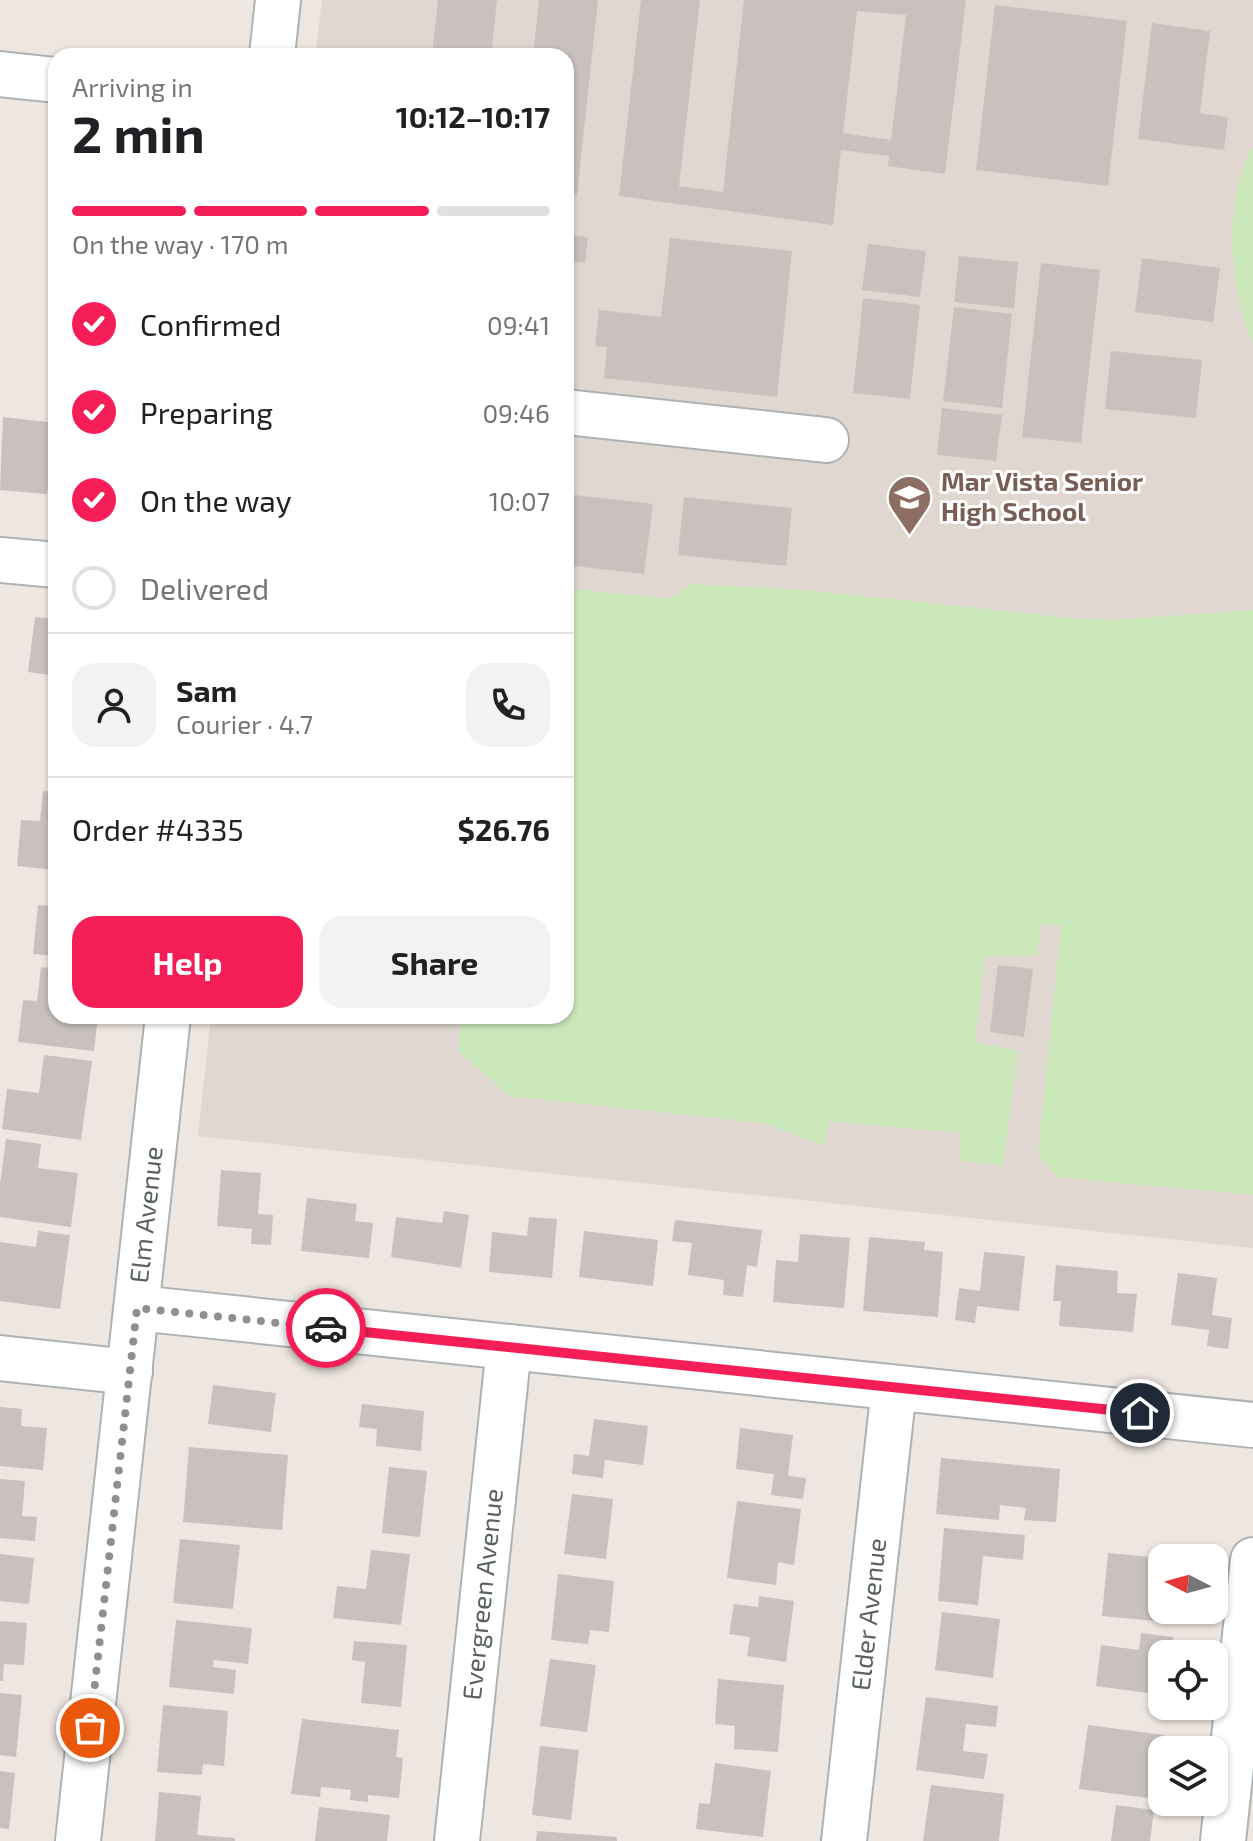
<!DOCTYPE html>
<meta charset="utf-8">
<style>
:root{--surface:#fff;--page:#f2f2f2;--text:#202124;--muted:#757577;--line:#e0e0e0;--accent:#f61e57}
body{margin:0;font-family:"Exo 2",sans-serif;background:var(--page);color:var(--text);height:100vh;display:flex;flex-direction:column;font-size:30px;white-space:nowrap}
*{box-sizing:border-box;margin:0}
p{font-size:26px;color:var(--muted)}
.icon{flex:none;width:44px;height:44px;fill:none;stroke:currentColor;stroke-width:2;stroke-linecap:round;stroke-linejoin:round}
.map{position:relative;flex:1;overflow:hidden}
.details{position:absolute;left:48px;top:48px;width:526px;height:976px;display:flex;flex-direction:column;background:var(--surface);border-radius:24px;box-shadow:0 2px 6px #0004}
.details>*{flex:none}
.needle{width:52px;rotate:276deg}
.fabs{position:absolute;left:1148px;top:1544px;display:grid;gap:16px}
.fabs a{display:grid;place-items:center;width:80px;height:80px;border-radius:16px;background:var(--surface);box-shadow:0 2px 6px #0004;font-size:40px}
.pin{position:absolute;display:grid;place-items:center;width:68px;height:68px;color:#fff;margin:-34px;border:4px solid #fff;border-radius:50%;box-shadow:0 2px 8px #0007}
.courier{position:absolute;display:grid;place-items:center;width:80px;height:80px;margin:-40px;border:6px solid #f61e57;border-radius:50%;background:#fff;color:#222;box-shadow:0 2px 10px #0007}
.headline em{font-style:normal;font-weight:700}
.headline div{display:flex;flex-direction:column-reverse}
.headline{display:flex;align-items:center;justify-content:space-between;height:136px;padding:0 24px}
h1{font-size:52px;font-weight:700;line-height:60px}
.bar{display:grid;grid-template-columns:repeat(4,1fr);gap:12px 8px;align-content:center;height:96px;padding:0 24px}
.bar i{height:10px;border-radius:6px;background:var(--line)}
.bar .active{background:var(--accent)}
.bar p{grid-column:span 4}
.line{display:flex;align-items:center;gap:20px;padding:0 24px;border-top:2px solid var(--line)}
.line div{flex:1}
.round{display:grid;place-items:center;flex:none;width:84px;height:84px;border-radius:24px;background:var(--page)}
ol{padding:0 24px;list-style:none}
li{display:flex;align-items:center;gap:24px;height:88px}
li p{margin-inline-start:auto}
li .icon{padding:8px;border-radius:50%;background:var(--accent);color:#fff;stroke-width:4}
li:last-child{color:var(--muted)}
li i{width:44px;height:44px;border:4px solid var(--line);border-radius:50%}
.action{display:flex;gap:16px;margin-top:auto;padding:16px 24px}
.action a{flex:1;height:92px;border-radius:24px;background:var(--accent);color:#fff;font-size:32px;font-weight:700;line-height:92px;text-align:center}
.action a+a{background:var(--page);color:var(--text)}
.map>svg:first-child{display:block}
.education{fill:#e0d7d1}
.green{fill:#cae8ba}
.building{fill:#c9c1be;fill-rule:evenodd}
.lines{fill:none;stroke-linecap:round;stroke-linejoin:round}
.minor-casing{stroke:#adb3b5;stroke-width:48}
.minor{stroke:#fff;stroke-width:44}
.done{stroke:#8d908f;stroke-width:8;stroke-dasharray:0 14.4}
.route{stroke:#f61e57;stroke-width:10}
.labels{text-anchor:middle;stroke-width:6;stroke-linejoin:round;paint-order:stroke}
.education-label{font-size:26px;font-weight:bold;fill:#785e54;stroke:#fff;text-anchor:start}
.street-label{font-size:26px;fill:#596163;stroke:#fff}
</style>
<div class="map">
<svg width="1253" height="1841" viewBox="0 0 1253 1841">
<rect width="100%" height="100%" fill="#eee6e0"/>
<path class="education" d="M322 0H1253V1248L198 1136 211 1016H566V56H315Z"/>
<path class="green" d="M1253 146V344C1229 291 1223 198 1253 146Z
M691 584 793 589 1073 618 1112 620 1253 610V1195L1057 1177 1038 1154 1061 926 1042 924 1037 955 985 956 975 1042 1018 1051 1003 1166 960 1160 961 1133 829 1121 824 1145 762 1123 510 1096 458 1051 462 1016H566V588L672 599Z"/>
<path class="building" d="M438 0H497L491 56H432Z
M539 0H598L577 194 566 193V56H533Z
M641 0H700L679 186 723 192 744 0H966L945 174 888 166 889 156 841 150 833 225 619 196ZM857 11 906 15 891 140 843 133Z
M995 5 1127 21 1108 186 976 170Z
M1152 23 1210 31 1200 113 1228 117 1224 150 1138 139Z
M566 235 588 237 585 263 570 261 568 280H566Z
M670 238 792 251 777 397 604 378 607 347 595 346 599 310 661 317Z
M868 244 926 251 920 297 862 290Z
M959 256 1018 262 1014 308 954 302Z
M1142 258 1220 268 1213 322 1135 312Z
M1041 263 1100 270 1081 443 1022 437Z
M863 298 920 305 910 399 853 393Z
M954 307 1012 314 1002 408 943 401Z
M1111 351 1202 360 1196 418 1105 409Z
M942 408 1002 415 996 461 937 455Z
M3 417 56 423V458L51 457 47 494 0 490Z
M566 494 653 504 644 574 566 565Z
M684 497 792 508 786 566 678 555Z
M35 617 56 619V676L28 672Z
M43 791 56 792V870L17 866 21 820 40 821Z
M38 905 56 907V956L33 954Z
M998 965 1033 969 1024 1037 990 1032Z
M41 967 56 969V1016H98L94 1051 18 1042 23 1000 37 1001Z
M44 1055 92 1061 81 1140 2 1129 7 1089 39 1093Z
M6 1139 41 1144 38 1168 78 1173 71 1227 0 1217V1185Z
M221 1170 261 1173 258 1214 273 1215 271 1245 251 1244 252 1229 217 1226Z
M307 1198 357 1204 355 1221 373 1223 369 1258 301 1251Z
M444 1211 469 1215 461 1268 391 1257 396 1217 442 1223Z
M529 1217 557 1219 552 1278 489 1272 492 1232 527 1236Z
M675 1220 762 1230 757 1267 747 1265 743 1297 723 1295 724 1280 688 1275 692 1243 672 1241Z
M38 1231 70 1235 60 1309 0 1301V1242L36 1247Z
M584 1231 658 1240 653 1286 579 1277Z
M800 1234 850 1238 844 1308 773 1302 776 1260 798 1262Z
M869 1237 925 1242 924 1250 943 1252 938 1317 863 1311Z
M984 1252 1025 1256 1019 1311 977 1306 975 1323 955 1320 959 1288 980 1291Z
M1056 1265 1118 1271 1117 1293 1137 1294 1133 1332 1059 1326 1061 1301H1053Z
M1178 1273 1217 1278 1212 1315 1232 1318 1228 1349 1207 1346 1209 1330 1171 1325Z
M213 1385 276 1393 271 1432 208 1424Z
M362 1404 424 1411 421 1451 376 1446 377 1429 359 1427Z
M0 1407 22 1409 21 1426 47 1428 43 1470 0 1466Z
M594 1419 648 1426 643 1465 605 1460 603 1478 572 1474 574 1454 589 1456Z
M740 1428 793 1435 788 1476 806 1478 803 1499 771 1495 774 1474 736 1469Z
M189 1447 288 1455 282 1530 183 1522Z
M941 1458 1060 1469 1056 1522 1024 1520 1026 1508 1000 1505 999 1520 936 1514Z
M389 1467 427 1471 420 1537 382 1533Z
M0 1479 25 1481 22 1516 37 1517 35 1541 0 1538Z
M572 1494 613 1499 606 1559 564 1554Z
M737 1501 801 1509 794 1565 778 1562 776 1585 727 1578Z
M944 1528 1025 1535 1023 1560 983 1556 978 1605 938 1601Z
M180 1539 240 1545 233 1609 173 1603Z
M371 1550 410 1554 401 1625 333 1618 337 1586 366 1589Z
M1108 1553 1162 1558V1610H1178L1176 1623 1102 1616Z
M0 1554 34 1558 29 1604 0 1601Z
M558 1574 614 1581 609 1632 590 1630 588 1644 551 1640Z
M759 1596 794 1601 786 1662 747 1656 750 1637 729 1634 734 1604 758 1607Z
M942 1612 1000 1619 993 1678 935 1670Z
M176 1620 252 1628 248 1664 214 1660 213 1667 236 1670 234 1694 169 1687Z
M0 1621 27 1623 24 1665 4 1664 3 1681H0Z
M1141 1633 1173 1637 1171 1654H1162V1658L1152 1657 1148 1693 1096 1686 1101 1645 1139 1650Z
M354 1641 407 1645 401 1707 361 1703 365 1662 352 1660Z
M550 1659 596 1665 587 1732 540 1726Z
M718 1679 784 1685 778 1752 734 1749 735 1726 715 1724Z
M0 1693 22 1695 16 1757 0 1755Z
M926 1697 998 1706 996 1727 966 1724 963 1751 988 1754 984 1779 916 1770Z
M163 1705 228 1711 224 1766 203 1764 202 1775 157 1772Z
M302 1719 399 1730 396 1757 403 1758 399 1798 368 1795V1802L350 1800 351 1790 321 1787 320 1797 291 1794Z
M1088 1725 1164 1735 1156 1799 1079 1789Z
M540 1746 579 1750 571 1820 532 1815Z
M715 1763 771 1771 763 1837 696 1829 699 1803 710 1804Z
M0 1771 15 1773 9 1829 0 1828Z
M931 1785 1004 1794 999 1841H923Z
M159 1792 201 1796 197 1835 235 1838V1841H155Z
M1116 1805 1154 1810 1150 1841H1111Z
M319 1807 390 1815 387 1841H315Z
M537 1831 617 1837V1841H536Z"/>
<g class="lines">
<defs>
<g id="minor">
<path d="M272 56 278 0"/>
<path d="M0 74 56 80"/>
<path d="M566 412 826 440"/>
<path d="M0 560 56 565"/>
<path d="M137 1308 1253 1425"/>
<path d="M0 1358 130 1372"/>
<path id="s1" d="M78 1841 168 1016"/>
<path id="s2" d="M457 1841 509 1347"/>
<path id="s3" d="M844 1841 894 1388"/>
<path d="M1223 1841 1253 1560"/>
</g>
</defs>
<use href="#minor" class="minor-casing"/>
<use href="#minor" class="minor"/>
</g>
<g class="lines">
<path class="done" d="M90 1728 137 1308 326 1328"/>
<path class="route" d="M326 1328 1140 1413"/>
</g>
<defs>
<symbol id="school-pin" viewBox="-11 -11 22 30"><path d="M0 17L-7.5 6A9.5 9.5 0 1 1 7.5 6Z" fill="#8d6e63" stroke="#fff"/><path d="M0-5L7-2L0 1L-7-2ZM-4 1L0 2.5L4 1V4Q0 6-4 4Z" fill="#fff"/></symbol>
</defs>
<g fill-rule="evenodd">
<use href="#school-pin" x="884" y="472" width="51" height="69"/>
</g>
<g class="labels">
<g class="education-label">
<text x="941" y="491">Mar Vista Senior<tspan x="941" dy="30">High School</tspan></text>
</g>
<g class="street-label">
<text dy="9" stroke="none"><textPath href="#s1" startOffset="630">Elm Avenue</textPath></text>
<text dy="9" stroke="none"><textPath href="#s2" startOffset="248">Evergreen Avenue</textPath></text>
<text dy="9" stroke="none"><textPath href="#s3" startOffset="228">Elder Avenue</textPath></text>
</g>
</g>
</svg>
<div class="fabs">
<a><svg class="needle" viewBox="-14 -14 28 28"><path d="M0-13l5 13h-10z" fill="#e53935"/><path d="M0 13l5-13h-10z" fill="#757577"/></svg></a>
<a><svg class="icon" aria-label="locate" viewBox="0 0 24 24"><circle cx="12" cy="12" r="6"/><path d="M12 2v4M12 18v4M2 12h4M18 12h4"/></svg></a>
<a><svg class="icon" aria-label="layers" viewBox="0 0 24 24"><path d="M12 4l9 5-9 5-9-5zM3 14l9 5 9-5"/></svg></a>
</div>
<div class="pin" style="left:90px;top:1728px;background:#ea580c"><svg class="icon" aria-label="bag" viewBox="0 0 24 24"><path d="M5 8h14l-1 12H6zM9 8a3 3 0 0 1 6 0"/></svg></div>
<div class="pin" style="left:1140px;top:1413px;background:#1f2937"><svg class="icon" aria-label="home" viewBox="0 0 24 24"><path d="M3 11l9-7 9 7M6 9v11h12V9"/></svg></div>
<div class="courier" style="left:326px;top:1328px"><svg class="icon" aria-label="car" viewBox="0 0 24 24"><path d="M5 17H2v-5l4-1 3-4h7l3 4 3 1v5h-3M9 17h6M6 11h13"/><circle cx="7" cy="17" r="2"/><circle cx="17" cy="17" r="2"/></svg></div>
<section class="details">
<div class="headline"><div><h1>2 min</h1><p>Arriving in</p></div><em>10:12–10:17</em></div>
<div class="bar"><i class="active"></i><i class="active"></i><i class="active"></i><i></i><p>On the way · 170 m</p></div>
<ol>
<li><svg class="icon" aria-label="check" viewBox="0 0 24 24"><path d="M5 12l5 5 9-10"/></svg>Confirmed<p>09:41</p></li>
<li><svg class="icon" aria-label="check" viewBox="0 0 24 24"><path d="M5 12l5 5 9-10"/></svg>Preparing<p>09:46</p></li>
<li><svg class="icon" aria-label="check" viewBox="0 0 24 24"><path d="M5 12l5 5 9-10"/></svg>On the way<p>10:07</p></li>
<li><i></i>Delivered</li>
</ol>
<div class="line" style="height:144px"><a class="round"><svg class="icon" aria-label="person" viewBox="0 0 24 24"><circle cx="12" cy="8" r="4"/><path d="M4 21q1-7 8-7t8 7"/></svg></a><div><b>Sam</b><p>Courier · 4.7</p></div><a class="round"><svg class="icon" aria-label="phone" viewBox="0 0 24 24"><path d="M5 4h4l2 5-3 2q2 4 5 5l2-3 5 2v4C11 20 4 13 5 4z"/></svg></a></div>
<div class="line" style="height:104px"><div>Order #4335</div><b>$26.76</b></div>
<div class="action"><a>Help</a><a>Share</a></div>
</section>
</div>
